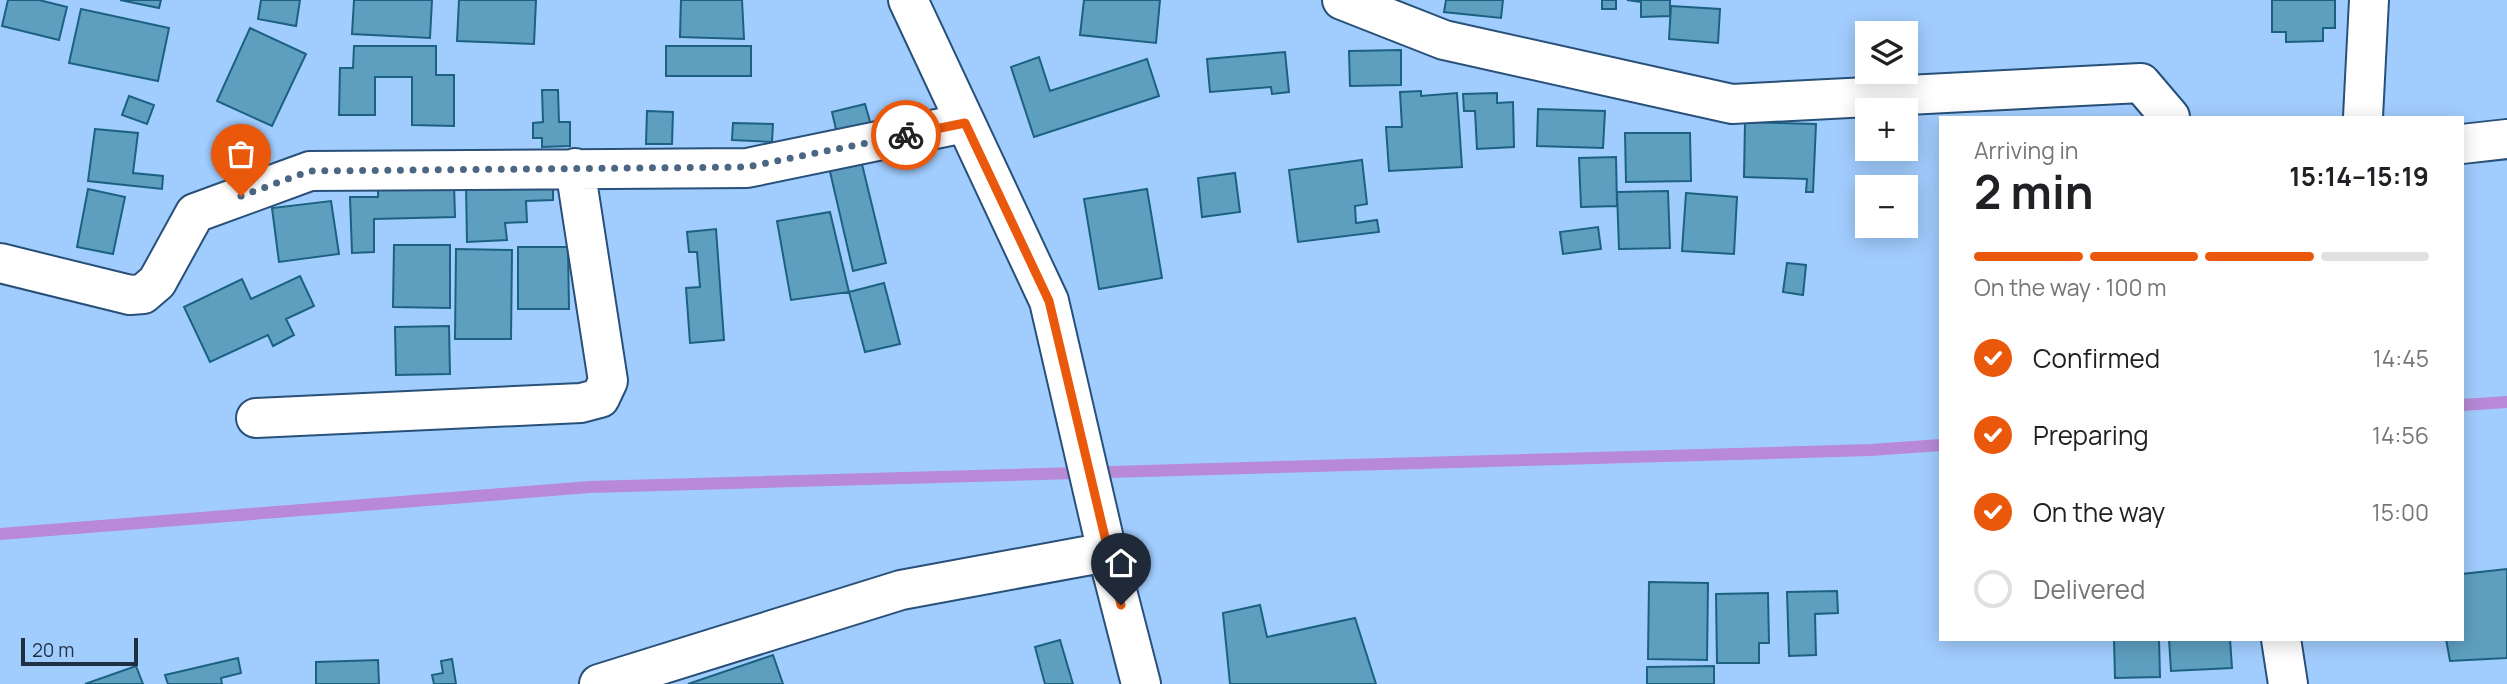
<!DOCTYPE html>
<meta charset="utf-8">
<style>
:root{--surface:#fff;--page:#f2f2f2;--text:#202124;--muted:#757577;--line:#e0e0e0;--accent:#ea580c}
body{margin:0;font-family:Manrope,sans-serif;background:var(--page);color:var(--text);height:100vh;display:flex;flex-direction:column;font-size:26px;white-space:nowrap}
*{box-sizing:border-box;margin:0}
p{font-size:23px;color:var(--muted)}
.icon{flex:none;width:38px;height:38px;fill:none;stroke:currentColor;stroke-width:2;stroke-linecap:round;stroke-linejoin:round}
.map{position:relative;flex:1;overflow:hidden}
.details{position:absolute;left:1939px;top:116px;width:525px;height:525px;display:flex;flex-direction:column;background:var(--surface);border-radius:0px;box-shadow:0 4px 18px #0003}
.details>*{flex:none}
.tools{position:absolute;left:1855px;top:21px;display:grid;gap:14px}
.tools a{display:grid;place-items:center;width:63px;height:63px;border-radius:0px;background:var(--surface);box-shadow:0 4px 18px #0003;font-size:35px}
.scale{position:absolute;left:21px;bottom:18px;width:117px;box-sizing:border-box;padding-left:7px;border:4px solid #1f3043;border-top:0;font-size:19px;line-height:24px;white-space:nowrap;color:#1f3043;-webkit-text-stroke:5px #a1cdfe;paint-order:stroke}
.pin{position:absolute;display:grid;place-items:center;width:60px;height:60px;color:#fff;margin:-72px -30px;border-radius:50% 50% 50% 0;rotate:-45deg;box-shadow:0 0 7px #0007}
.pin .icon{rotate:45deg}
.courier{position:absolute;display:grid;place-items:center;width:70px;height:70px;margin:-35px;border:5px solid #ea580c;border-radius:50%;background:#fff;color:#222;box-shadow:0 2px 9px #0007}
.overview em{font-style:normal;font-weight:700}
.overview div{display:flex;flex-direction:column-reverse}
.overview{display:flex;align-items:center;justify-content:space-between;height:119px;padding:0 35px}
h1{font-size:46px;font-weight:700;line-height:52px}
.bar{display:grid;grid-template-columns:repeat(4,1fr);gap:10px 7px;align-content:center;height:84px;padding:0 35px}
.bar i{height:9px;border-radius:5px;background:var(--line)}
.bar .current{background:var(--accent)}
.bar p{grid-column:span 4}
ol{padding:0 35px;list-style:none}
li{display:flex;align-items:center;gap:21px;height:77px}
li p{margin-inline-start:auto}
li .icon{padding:7px;border-radius:50%;background:var(--accent);color:#fff;stroke-width:4}
li:last-child{color:var(--muted)}
li i{width:38px;height:38px;border:4px solid var(--line);border-radius:50%}
.map>svg:first-child{display:block}
.lines{fill:none;stroke-linecap:round;stroke-linejoin:round}
.stream{stroke:#b889d6;stroke-width:12}
.building{fill:#5e9fc0;stroke:#1c6180;stroke-width:2}
.minor-casing{stroke:#285079;stroke-width:42}
.minor{stroke:#fff;stroke-width:38}
.done{stroke:#4c6784;stroke-width:7;stroke-dasharray:0 12.6}
.route{stroke:#ea580c;stroke-width:9}
</style>
<div class="map">
<svg width="2507" height="684" viewBox="0 0 2507 684">
<rect width="100%" height="100%" fill="#a1cdfe"/>
<g class="lines">
<path class="stream" d="M2462 405 2507 402
M0 534 590 487 1871 450 1941 445"/>
</g>
<path class="building" d="M8 0H39L67 7 59 40 2 26Z
M120 0H161L159 8Z
M261 0H300L296 26 258 19Z
M354 0H432L430 38 352 34Z
M459 0H536L534 44 457 41Z
M681 0H742L744 39 680 37Z
M1084 0H1160L1156 43 1080 35Z
M1446 0H1503L1501 18 1444 12Z
M1602 0H1616V9H1602Z
M1627 0H1670V16L1641 17V2Z
M2272 0H2335V28H2323V41L2286 42V32H2272Z
M1671 6 1720 9 1718 43 1669 39Z
M81 9 169 28 158 81 69 63Z
M250 28 306 54 272 126 217 101Z
M354 46H436V75H454V126L412 125V77H375V115H339L340 68H353Z
M666 46H751V76H666Z
M1401 50V85L1350 86 1349 51Z
M1285 52 1289 92 1272 94 1271 87 1210 92 1207 59Z
M1039 57 1050 91 1147 59 1159 96 1034 137 1011 67Z
M542 90H558L559 122H570V146L542 147V138H533V123L543 122Z
M1421 91V96L1457 93 1462 167 1389 171 1386 127H1402L1400 92Z
M1497 93V103L1513 102 1514 147 1477 149 1475 111H1464L1463 94Z
M129 96 154 105 147 124 122 115Z
M865 104 871 125 837 134 832 112Z
M1538 109 1605 111 1603 148 1537 146Z
M647 111 673 112 672 144H646Z
M1745 122 1816 124 1813 192H1806L1807 179 1744 177Z
M733 123 773 124 772 142 732 140Z
M95 129 138 133 133 173 163 176 162 189 88 181Z
M1625 133H1690L1691 181 1626 182Z
M860 156 886 263 853 271 828 163Z
M1616 157 1617 206 1581 207 1579 158Z
M1362 160 1367 204 1355 206 1356 223 1377 220 1379 232 1298 242 1289 170Z
M1235 173 1240 212 1202 217 1198 178Z
M553 182V200L526 201 527 222 505 223 507 240 467 242 466 186Z
M454 184 455 217 374 219V252L352 253 350 197H378V186Z
M88 189 125 197 113 254 77 247Z
M1147 189 1162 278 1099 289 1084 199Z
M1668 191 1670 248 1619 249 1617 192Z
M1686 193 1737 197 1734 254 1682 251Z
M331 201 339 254 279 262 272 208Z
M830 212 849 292 791 300 777 221Z
M1598 227 1601 249 1563 254 1560 232Z
M716 229 724 340 690 343 686 288 700 287 697 252H689L687 232Z
M394 245H450V308L393 307Z
M518 247H568L569 309H518Z
M456 249 512 250 511 339H455Z
M1787 263 1806 265 1803 295 1783 292Z
M300 276 314 306 286 319 294 335 273 346 268 335 210 362 184 307 242 279 251 299Z
M884 283 900 344 865 352 849 292Z
M449 326 450 374 396 375 395 327Z
M2507 569V658L2450 661 2446 639H2462V574Z
M1649 582 1708 583 1707 660 1648 659Z
M1837 591 1838 613 1815 614 1816 655 1789 656 1787 592Z
M1768 593 1769 643H1759V663H1717L1716 594Z
M1260 605 1267 637 1355 618 1376 684H1230L1223 613Z
M2114 639H2159L2160 677 2115 678Z
M2169 639H2230L2232 668 2171 671Z
M1060 640 1073 684H1045L1035 647Z
M773 655 783 684H688Z
M238 658 241 673 221 678 222 684H168L165 675Z
M452 659 456 684H434L432 675 443 673 441 661Z
M378 660 379 684H316V662Z
M136 666 143 684H85Z
M1714 666V684H1647V667Z"/>
<g class="lines">
<defs>
<path id="minor" d="M908 0 1049 301 1107 552 1141 684
M1342 0 1444 40 1732 104 2141 83 2170 117
M2363 117 2369 0
M2462 144 2507 139
M0 263 130 295 143 294 157 282 195 213 310 171 747 168 965 123
M256 418 581 403 600 398 608 381 575 168
M2281 639 2288 684
M599 684 901 590 1107 552"/>
</defs>
<use href="#minor" class="minor-casing"/>
<use href="#minor" class="minor"/>
</g>
<g class="lines">
<path class="done" d="M241 196 310 171 747 167 906 135"/>
<path class="route" d="M906 135 965 123 1049 301 1121 605"/>
</g>
</svg>
<div class="tools">
<a><svg class="icon" aria-label="layers" viewBox="0 0 24 24"><path d="M12 4l9 5-9 5-9-5zM3 14l9 5 9-5"/></svg></a>
<a>+</a>
<a>−</a>
</div>
<div class="scale">20 m</div>
<div class="pin" style="left:241px;top:196px;background:#ea580c"><svg class="icon" aria-label="bag" viewBox="0 0 24 24"><path d="M5 8h14l-1 12H6zM9 8a3 3 0 0 1 6 0"/></svg></div>
<div class="pin" style="left:1121px;top:605px;background:#1f2937"><svg class="icon" aria-label="home" viewBox="0 0 24 24"><path d="M3 11l9-7 9 7M6 9v11h12V9"/></svg></div>
<div class="courier" style="left:906px;top:135px"><svg class="icon" aria-label="bike" viewBox="0 0 24 24"><circle cx="6" cy="16" r="4"/><circle cx="18" cy="16" r="4"/><path d="M6 16l4-8h5l3 8M10 8l3 8H6M13 5h3"/></svg></div>
<section class="details">
<div class="overview"><div><h1>2 min</h1><p>Arriving in</p></div><em>15:14–15:19</em></div>
<div class="bar"><i class="current"></i><i class="current"></i><i class="current"></i><i></i><p>On the way · 100 m</p></div>
<ol>
<li><svg class="icon" aria-label="check" viewBox="0 0 24 24"><path d="M5 12l5 5 9-10"/></svg>Confirmed<p>14:45</p></li>
<li><svg class="icon" aria-label="check" viewBox="0 0 24 24"><path d="M5 12l5 5 9-10"/></svg>Preparing<p>14:56</p></li>
<li><svg class="icon" aria-label="check" viewBox="0 0 24 24"><path d="M5 12l5 5 9-10"/></svg>On the way<p>15:00</p></li>
<li><i></i>Delivered</li>
</ol>
</section>
</div>
